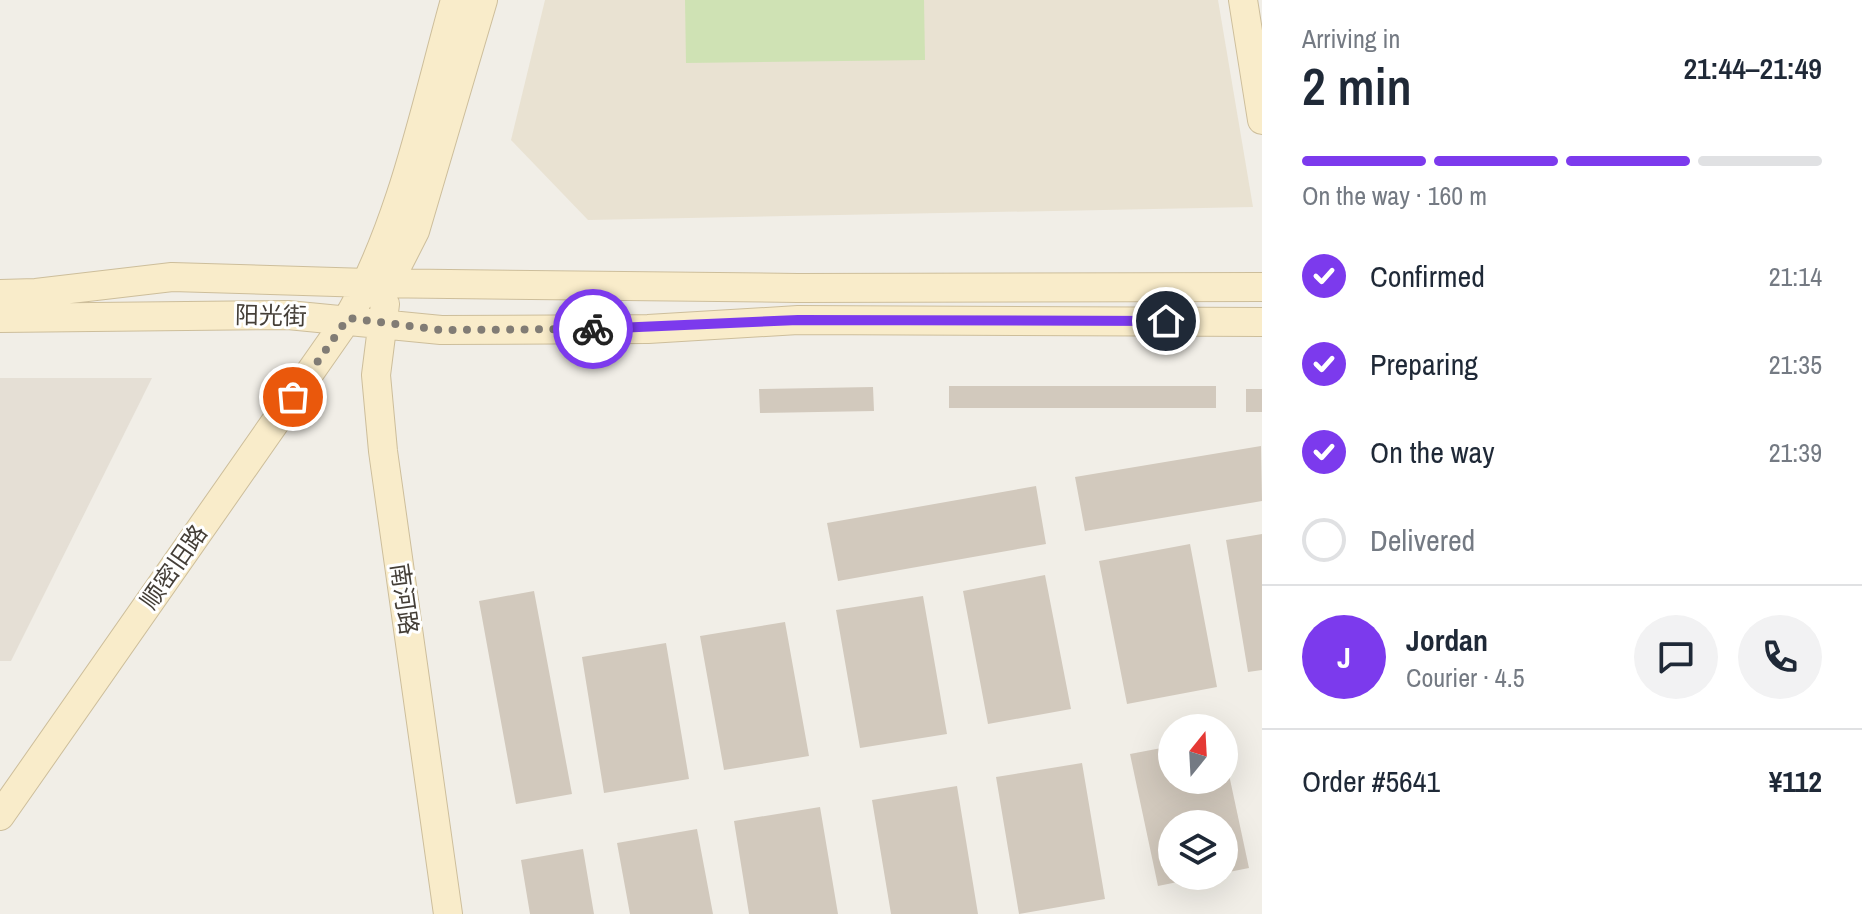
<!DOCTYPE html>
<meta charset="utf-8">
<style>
:root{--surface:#fff;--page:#f2f2f3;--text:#1f2937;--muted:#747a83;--line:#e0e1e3;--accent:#7c3aed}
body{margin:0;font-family:"Archivo Narrow","Noto Sans SC",sans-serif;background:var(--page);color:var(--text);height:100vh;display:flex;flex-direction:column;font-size:30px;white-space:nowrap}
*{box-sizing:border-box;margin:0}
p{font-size:26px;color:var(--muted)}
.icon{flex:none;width:44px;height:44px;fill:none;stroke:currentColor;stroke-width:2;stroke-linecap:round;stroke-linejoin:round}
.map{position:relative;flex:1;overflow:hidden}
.drawer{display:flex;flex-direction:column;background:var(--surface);width:600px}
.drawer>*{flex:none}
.needle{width:52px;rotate:18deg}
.tools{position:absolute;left:1158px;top:714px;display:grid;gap:16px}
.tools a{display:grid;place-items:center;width:80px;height:80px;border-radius:50%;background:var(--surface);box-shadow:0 8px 32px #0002;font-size:40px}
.pin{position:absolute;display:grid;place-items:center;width:68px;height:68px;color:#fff;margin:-34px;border:4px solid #fff;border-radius:50%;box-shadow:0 2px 8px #0007}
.courier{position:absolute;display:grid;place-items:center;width:80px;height:80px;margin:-40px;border:6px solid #7c3aed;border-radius:50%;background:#fff;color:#222;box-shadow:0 2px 10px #0007}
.headline em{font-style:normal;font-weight:600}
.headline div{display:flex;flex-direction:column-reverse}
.headline{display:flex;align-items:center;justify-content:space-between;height:136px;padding:0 40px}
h1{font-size:52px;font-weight:600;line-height:60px}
.bar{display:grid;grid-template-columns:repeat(4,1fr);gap:12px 8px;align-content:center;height:96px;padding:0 40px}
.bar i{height:10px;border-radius:6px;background:var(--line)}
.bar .selected{background:var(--accent)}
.bar p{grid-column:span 4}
.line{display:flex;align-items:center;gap:20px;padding:0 40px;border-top:2px solid var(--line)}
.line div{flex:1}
.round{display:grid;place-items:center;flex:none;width:84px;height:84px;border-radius:42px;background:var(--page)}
ol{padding:0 40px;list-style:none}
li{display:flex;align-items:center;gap:24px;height:88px}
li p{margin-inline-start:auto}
li .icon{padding:8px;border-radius:50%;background:var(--accent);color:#fff;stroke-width:4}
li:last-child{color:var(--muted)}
li i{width:44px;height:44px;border:4px solid var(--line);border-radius:50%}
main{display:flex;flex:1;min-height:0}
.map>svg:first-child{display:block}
.residential{fill:#e5dfd5}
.education{fill:#e9e2d2}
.green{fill:#cfe2b4}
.building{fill:#d2c9bd}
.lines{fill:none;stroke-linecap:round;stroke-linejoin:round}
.secondary-casing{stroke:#cdbe9b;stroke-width:30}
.secondary{stroke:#f9ecca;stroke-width:28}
.done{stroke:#817c75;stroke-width:8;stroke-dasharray:0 14.4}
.route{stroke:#7c3aed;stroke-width:10}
.labels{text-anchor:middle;stroke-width:6;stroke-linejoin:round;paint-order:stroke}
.street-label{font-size:24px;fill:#443e37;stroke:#fff}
</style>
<main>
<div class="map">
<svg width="1262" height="914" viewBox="0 0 1262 914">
<rect width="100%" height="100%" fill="#f1eee7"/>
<path class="residential" d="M0 378H152L11 661H0Z"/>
<path class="education" d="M545 0H1218L1253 207 588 220 511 140Z"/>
<path class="green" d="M685 0H924L925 60 686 63Z"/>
<path class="building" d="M949 386H1216V408H949Z
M873 387 874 411 760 413 759 389Z
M1246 389H1262V412H1246Z
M1261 446 1262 501 1085 531 1075 477Z
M1036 486 1046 544 838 581 827 523Z
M1262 534V670L1248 672 1226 540Z
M1190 544 1217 687 1127 704 1099 561Z
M1045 575 1071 709 988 724 963 591Z
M534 591 572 794 516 804 479 601Z
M923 596 947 734 860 748 836 610Z
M785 622 809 756 724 770 700 636Z
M666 643 689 779 604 793 582 657Z
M1172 746V780H1224L1225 756 1249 868 1224 873V824H1172V876L1202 877 1158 886 1130 754Z
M1082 763 1105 899 1019 914 996 777Z
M957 786 978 914H891L872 800Z
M820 807 838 914H749L734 821Z
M697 829 713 914H630L617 843Z
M583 849 594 914H530L521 860Z"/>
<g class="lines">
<defs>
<path id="secondary" d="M1243 0 1262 120
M0 294 36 293 172 277 368 283 798 288 1262 287
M376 294 388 284 415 231 483 0
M385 304 376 375 383 451 448 914
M0 318 288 315 441 330 648 329 798 320 1262 322
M0 816 348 318C403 221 425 107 455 0"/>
</defs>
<use href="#secondary" class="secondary-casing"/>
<use href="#secondary" class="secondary"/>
</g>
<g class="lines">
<path class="done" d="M293 397 348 318 441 330 593 329"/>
<path class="route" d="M593 329 798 320 1166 321"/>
</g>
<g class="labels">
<g class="street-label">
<text transform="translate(271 316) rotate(1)" y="8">阳光街</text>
<text transform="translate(174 567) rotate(-55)" y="8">顺密旧路</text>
<text transform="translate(404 599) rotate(82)" y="8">南河路</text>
</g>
</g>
</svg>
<div class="tools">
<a><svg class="needle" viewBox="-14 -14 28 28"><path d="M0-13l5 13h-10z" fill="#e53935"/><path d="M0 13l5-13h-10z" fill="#747a83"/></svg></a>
<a><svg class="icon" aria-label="layers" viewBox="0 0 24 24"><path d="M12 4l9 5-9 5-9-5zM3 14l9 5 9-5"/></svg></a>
</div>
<div class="pin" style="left:293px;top:397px;background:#ea580c"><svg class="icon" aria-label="bag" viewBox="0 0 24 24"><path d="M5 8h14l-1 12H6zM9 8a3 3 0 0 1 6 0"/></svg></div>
<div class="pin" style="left:1166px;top:321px;background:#1f2937"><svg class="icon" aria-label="home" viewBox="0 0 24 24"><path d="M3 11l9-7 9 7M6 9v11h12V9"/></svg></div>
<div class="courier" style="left:593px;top:329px"><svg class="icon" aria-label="bike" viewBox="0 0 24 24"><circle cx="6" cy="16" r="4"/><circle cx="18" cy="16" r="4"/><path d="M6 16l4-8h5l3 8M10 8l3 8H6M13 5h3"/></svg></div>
</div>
<section class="drawer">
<div class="headline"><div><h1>2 min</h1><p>Arriving in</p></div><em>21:44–21:49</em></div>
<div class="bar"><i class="selected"></i><i class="selected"></i><i class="selected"></i><i></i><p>On the way · 160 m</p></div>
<ol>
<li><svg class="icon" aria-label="check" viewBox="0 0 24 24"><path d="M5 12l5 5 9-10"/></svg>Confirmed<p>21:14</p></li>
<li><svg class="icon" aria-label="check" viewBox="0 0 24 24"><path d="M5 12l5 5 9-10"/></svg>Preparing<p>21:35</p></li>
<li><svg class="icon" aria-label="check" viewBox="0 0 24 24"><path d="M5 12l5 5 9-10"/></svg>On the way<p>21:39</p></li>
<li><i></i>Delivered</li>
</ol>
<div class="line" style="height:144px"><b class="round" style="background:var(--accent);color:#fff">J</b><div><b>Jordan</b><p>Courier · 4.5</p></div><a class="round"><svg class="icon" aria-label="chat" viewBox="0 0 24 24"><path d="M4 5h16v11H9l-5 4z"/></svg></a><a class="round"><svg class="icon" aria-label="phone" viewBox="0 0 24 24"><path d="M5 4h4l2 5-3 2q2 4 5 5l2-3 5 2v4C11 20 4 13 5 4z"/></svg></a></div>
<div class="line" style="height:104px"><div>Order #5641</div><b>¥112</b></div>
</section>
</main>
